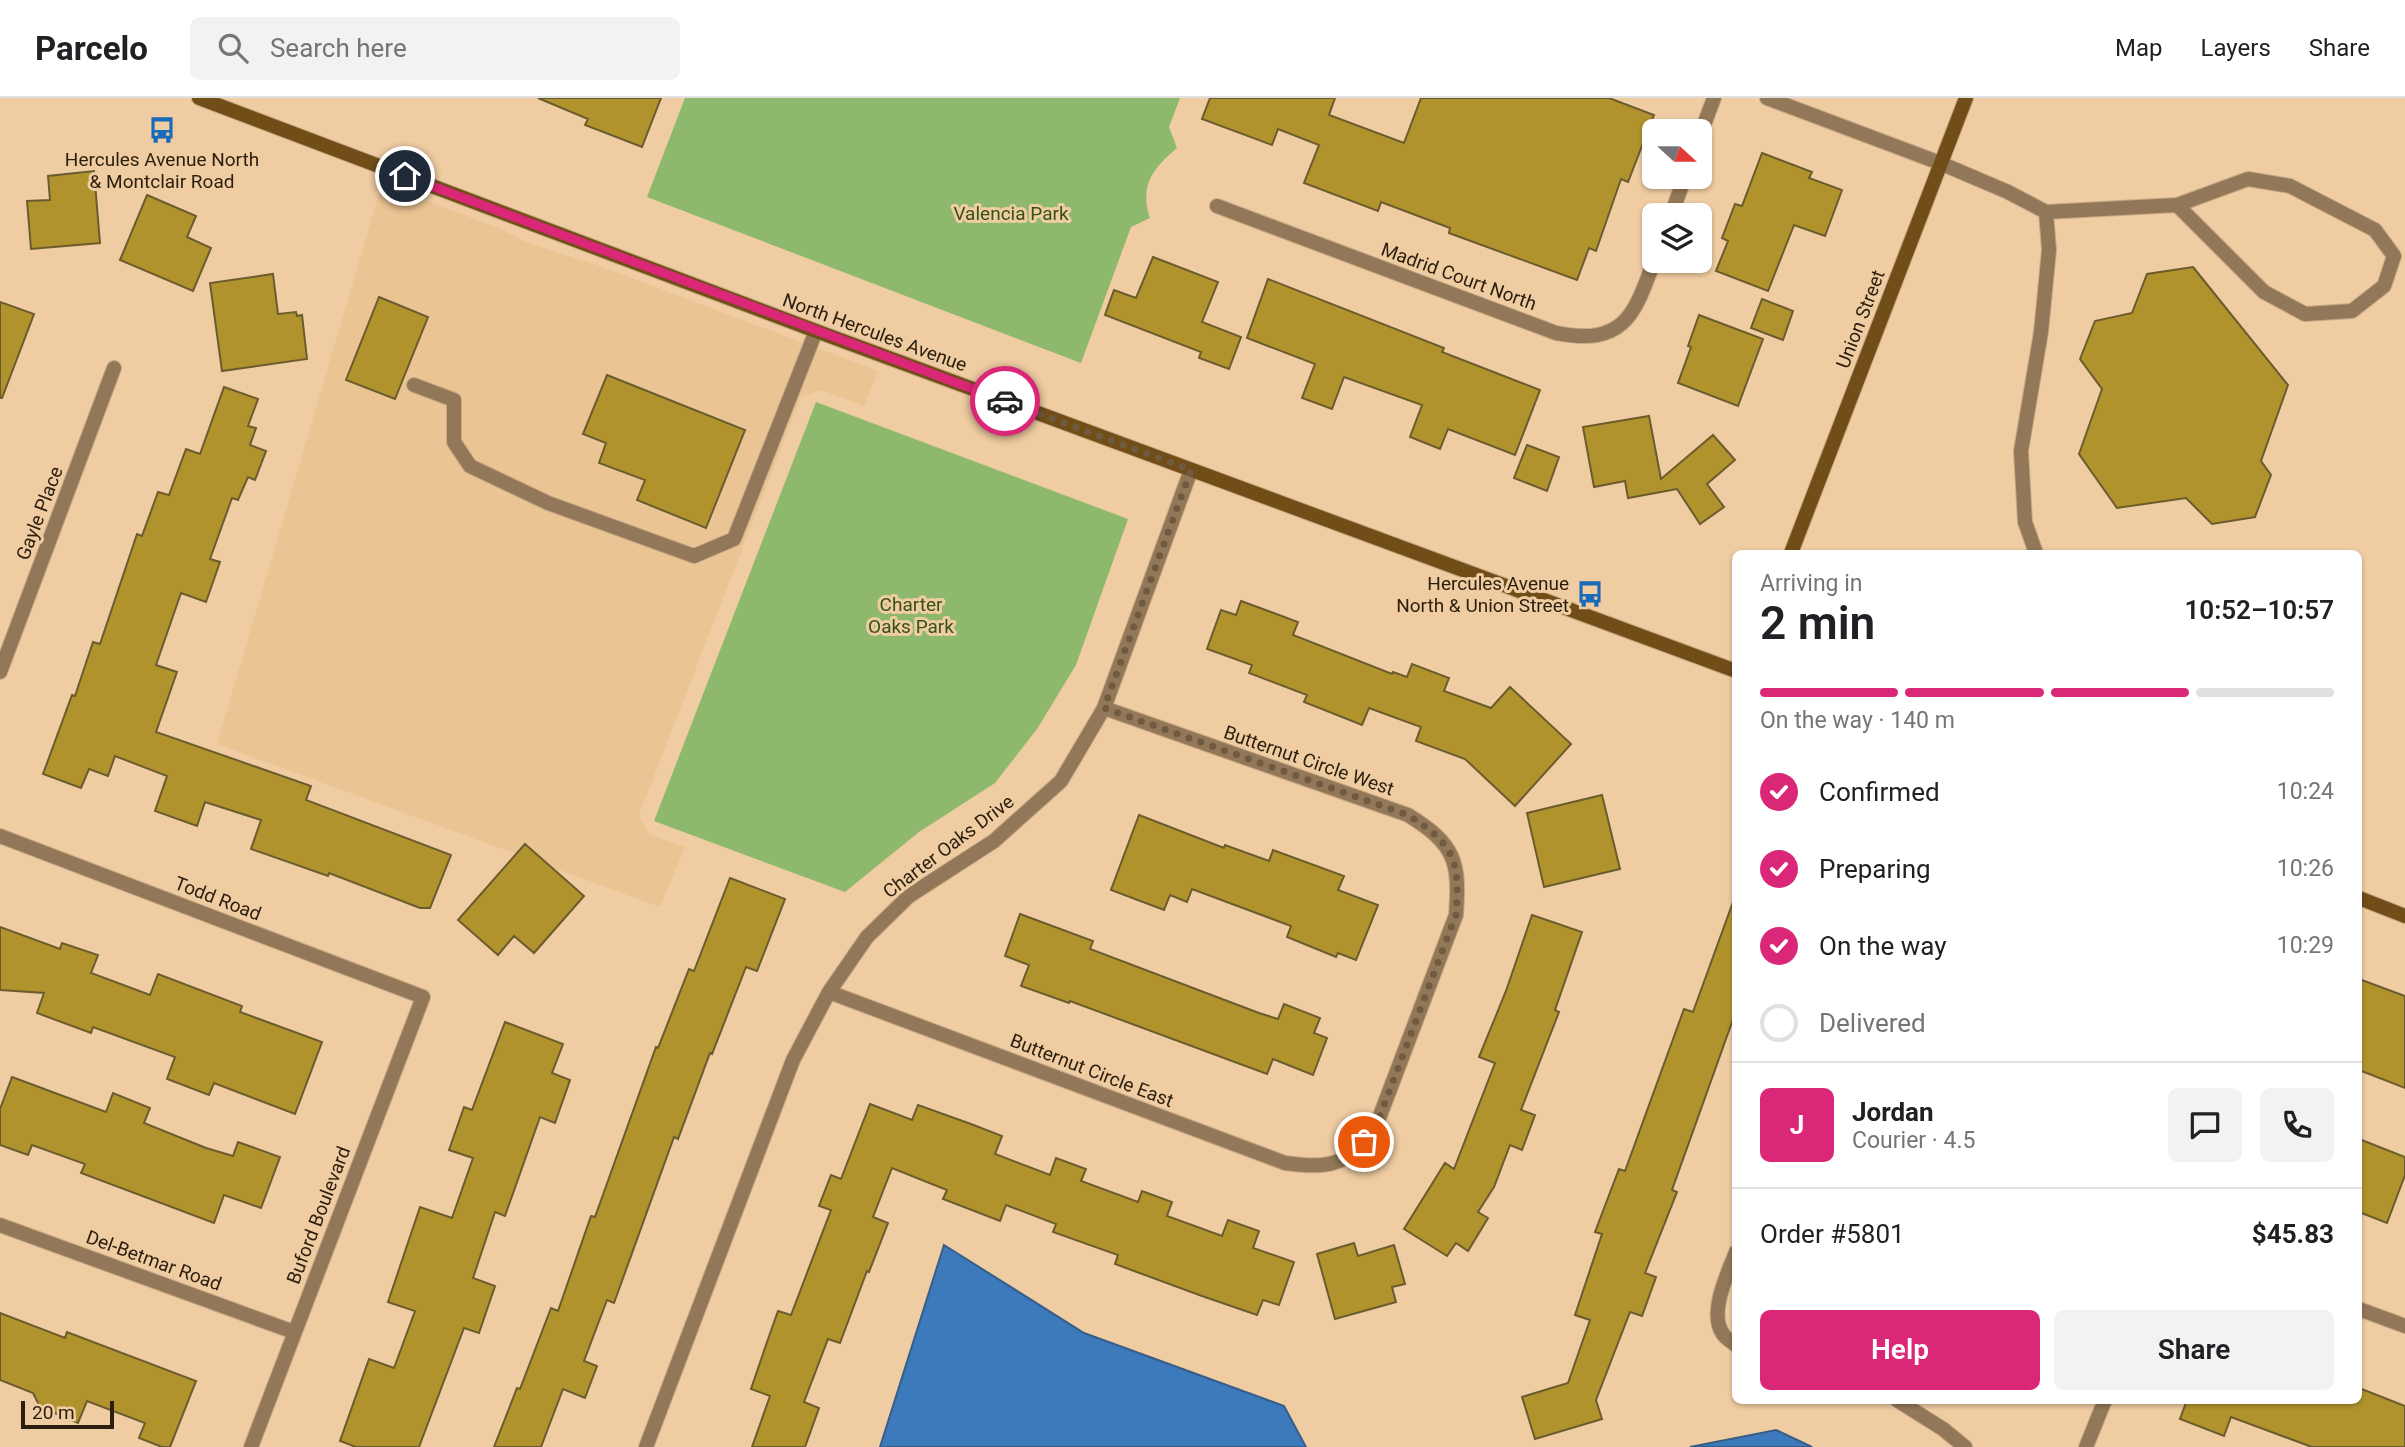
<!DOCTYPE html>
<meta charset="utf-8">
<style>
:root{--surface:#fff;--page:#f2f2f2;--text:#202124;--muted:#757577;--line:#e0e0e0;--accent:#db2777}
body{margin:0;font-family:Roboto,sans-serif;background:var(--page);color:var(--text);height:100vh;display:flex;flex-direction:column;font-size:26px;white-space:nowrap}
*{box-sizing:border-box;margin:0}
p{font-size:23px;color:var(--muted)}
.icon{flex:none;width:38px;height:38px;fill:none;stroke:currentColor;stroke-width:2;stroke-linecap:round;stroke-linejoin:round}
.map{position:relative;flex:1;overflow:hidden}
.side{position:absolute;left:1732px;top:452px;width:630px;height:854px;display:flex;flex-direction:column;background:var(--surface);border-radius:10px;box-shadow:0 2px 5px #0004}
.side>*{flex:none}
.needle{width:46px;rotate:111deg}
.tools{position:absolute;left:1642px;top:21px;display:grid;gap:14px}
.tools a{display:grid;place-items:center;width:70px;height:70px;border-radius:10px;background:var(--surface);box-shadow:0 2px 5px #0004;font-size:35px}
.scale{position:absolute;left:21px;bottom:18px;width:93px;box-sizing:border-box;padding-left:7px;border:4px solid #2b1e0d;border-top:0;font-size:19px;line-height:24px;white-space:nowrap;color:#2b1e0d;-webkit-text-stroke:5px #efcca2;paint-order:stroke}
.pin{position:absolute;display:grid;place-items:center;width:60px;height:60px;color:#fff;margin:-30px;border:4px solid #fff;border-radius:50%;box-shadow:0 2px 7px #0007}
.courier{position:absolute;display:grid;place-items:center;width:70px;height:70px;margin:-35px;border:5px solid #db2777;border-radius:50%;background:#fff;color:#222;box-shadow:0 2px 9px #0007}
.headline em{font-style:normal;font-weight:600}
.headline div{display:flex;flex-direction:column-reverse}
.headline{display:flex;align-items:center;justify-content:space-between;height:119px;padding:0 28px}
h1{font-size:46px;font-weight:600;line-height:52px}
.bar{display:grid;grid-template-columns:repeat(4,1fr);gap:10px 7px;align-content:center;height:84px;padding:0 28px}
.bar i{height:9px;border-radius:5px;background:var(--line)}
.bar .on{background:var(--accent)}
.bar p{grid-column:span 4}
.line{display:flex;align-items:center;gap:18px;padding:0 28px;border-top:2px solid var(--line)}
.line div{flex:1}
.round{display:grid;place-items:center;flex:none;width:74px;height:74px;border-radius:10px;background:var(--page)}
ol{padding:0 28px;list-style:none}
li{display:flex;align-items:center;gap:21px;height:77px}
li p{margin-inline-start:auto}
li .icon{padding:7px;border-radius:50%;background:var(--accent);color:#fff;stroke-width:4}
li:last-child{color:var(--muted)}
li i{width:38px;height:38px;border:4px solid var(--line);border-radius:50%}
.action{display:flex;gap:14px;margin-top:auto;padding:14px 28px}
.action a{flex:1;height:80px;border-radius:10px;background:var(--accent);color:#fff;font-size:28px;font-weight:600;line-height:80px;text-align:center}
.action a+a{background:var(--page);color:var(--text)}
header{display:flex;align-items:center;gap:42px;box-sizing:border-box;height:98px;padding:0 35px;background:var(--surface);border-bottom:2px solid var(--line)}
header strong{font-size:33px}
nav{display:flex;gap:38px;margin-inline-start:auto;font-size:24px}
.search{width:490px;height:63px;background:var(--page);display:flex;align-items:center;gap:18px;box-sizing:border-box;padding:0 24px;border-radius:10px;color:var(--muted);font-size:26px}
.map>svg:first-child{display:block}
.built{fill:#ebc493}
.green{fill:#8eb96c}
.water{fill:#3c7abc;stroke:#375e88;stroke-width:2}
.building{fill:#b1932d;stroke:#6b5c2e;stroke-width:2}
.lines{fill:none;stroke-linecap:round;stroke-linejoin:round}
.lane-casing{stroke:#c8a984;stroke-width:16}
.street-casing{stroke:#c8a984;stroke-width:16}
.secondary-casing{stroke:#c8a984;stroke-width:16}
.lane{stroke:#927859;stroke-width:14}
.street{stroke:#927859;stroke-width:14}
.secondary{stroke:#714d18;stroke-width:14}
.done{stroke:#705b41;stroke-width:7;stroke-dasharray:0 12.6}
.route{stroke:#db2777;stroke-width:9}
.labels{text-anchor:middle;stroke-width:6;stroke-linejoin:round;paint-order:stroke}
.poi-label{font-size:19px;fill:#2b1e0d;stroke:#efcca2}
.park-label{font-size:19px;fill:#355219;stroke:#efcca2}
.street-label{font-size:19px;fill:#2b1e0d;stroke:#efcca2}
</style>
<header>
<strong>Parcelo</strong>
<div class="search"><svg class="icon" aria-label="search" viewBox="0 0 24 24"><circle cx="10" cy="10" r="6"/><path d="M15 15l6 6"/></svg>Search here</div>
<nav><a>Map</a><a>Layers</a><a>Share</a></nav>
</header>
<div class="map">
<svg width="2405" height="1349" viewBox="0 0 2405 1349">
<rect width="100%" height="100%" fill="#efcca2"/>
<path class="built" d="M382 86 496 129 528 145 597 167 878 273 864 308 821 292 801 299 639 717 649 736 685 749 660 809 217 646Z"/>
<path class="green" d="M685 0H1180L1169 29 1177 50C1153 70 1139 88 1150 120L1131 129 1081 265 647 99Z
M816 304 1128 421 1076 567 1037 631 995 685 919 734 845 794 654 723Z"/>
<path class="water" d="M944 1147 1084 1235 1284 1308 1306 1349H880Z
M1776 1332 1812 1349H1690Z"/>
<path class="building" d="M538 0H661L642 49 585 27 588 21Z
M1210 0H1335L1329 17 1404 45 1421 0H1609L1654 17 1628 84 1621 81 1596 153 1589 150 1577 182 1449 135 1450 130 1381 104 1378 113 1304 85 1319 47 1278 31 1272 47 1202 21Z
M1762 55 1812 74 1809 80 1842 92 1825 138 1794 127 1768 193 1716 173 1728 143 1722 140 1735 106 1742 108Z
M94 73 100 145 31 151 27 103 50 102 48 78Z
M147 97 196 118 187 139 211 150 193 193 120 162Z
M1153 159 1218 184 1202 224 1241 239 1229 271 1199 260 1201 254 1105 217 1114 192 1136 200Z
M2193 169 2288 287 2261 363 2271 377 2255 419 2212 426 2186 400 2117 410 2079 356 2102 291 2080 261 2095 223 2132 215 2147 176Z
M273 176 278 216 296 214 297 218 302 217 307 261 222 273 210 185Z
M1268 181 1444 250 1442 254 1540 292 1515 357 1448 331 1440 351 1410 339 1422 307 1344 279 1332 311 1302 300 1315 266 1247 240Z
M379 199 428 219 395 301 346 282Z
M1762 201 1793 213 1783 242 1751 230Z
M0 204 34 216 2 300H0Z
M1699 217 1763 241 1738 308 1678 285 1691 249 1688 248Z
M607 277 745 332 706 430 637 402 645 382 599 365 606 345 583 336Z
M224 289 258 301 248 328 256 330 250 347 266 353 255 382 248 379 238 402 232 400 210 461 220 464 206 504 181 495 156 567 177 574 156 634 311 688 306 702 451 757 430 810H420L329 775 328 778 251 751 261 722 205 704 197 728 155 713 167 678 115 658 108 678 89 671 81 690 43 676 72 597 75 598 93 544 100 546 137 436 142 438 158 394 169 397 186 351 200 356Z
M1649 318 1661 381 1713 337 1735 362 1707 386 1724 409 1700 426 1677 391 1628 400 1625 383 1594 389 1583 329Z
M1527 347 1559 359 1547 393 1514 380Z
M1241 503 1298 524 1293 537 1392 576 1393 574 1407 579 1412 566 1449 580 1444 593 1491 610 1510 589 1571 646 1515 708 1465 661 1416 643 1421 629 1369 610 1362 627 1304 604 1307 597 1249 575 1252 567 1207 551 1221 512 1236 517Z
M1602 697 1620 771 1544 789 1527 715Z
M1139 717 1224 750 1225 747 1269 763 1273 752 1344 778 1338 792 1378 807 1356 862 1338 855 1336 859 1287 839 1291 828 1192 791 1187 804 1170 797 1164 812 1111 792Z
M525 746 584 798 534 855 514 838 498 857 458 822Z
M730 780 785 801 757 873 746 869 712 956 710 955 678 1041 674 1039 614 1205 607 1202 584 1263 597 1268 585 1300 563 1291 541 1349H494L517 1290 520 1291 551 1210 558 1213 591 1118 595 1119 656 949 658 950 689 871 694 873Z
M1733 804 1736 805V913L1672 1092 1677 1094 1645 1175 1656 1179 1642 1218 1630 1214 1596 1302 1602 1321 1535 1341 1522 1299 1568 1285 1590 1222 1575 1217 1602 1136 1595 1134 1619 1071 1625 1073 1684 911 1693 914Z
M1020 816 1093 843 1090 851 1259 915 1278 921 1284 906 1320 920 1314 935 1327 940 1313 977 1273 961 1267 976 1070 903 1069 905 1021 888 1029 867 1005 858Z
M1532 817 1582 834 1555 912 1559 914 1521 1012 1535 1017 1522 1052 1510 1047 1494 1089 1478 1114 1488 1120 1468 1153 1456 1145 1447 1158 1404 1131 1445 1065 1454 1071 1495 965 1479 959 1506 893Z
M0 829 60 851 62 845 98 857 91 875 150 897 158 876 242 908 240 914 322 944 295 1016 214 985 209 997 167 981 175 959 93 929 91 935 37 915 44 895 0 892Z
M2359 881 2405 898V990L2359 972Z
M505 924 563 946 552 975 570 982 555 1025 540 1019 505 1118 495 1114 473 1180 495 1188 479 1235 464 1230 419 1349H356L340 1343 369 1261 394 1270 415 1213 388 1204 420 1109 452 1120 473 1060 449 1052 464 1009 472 1012Z
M12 979 106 1014 113 995 150 1010 144 1025 206 1050 233 1058 238 1044 280 1059 261 1110 224 1097 214 1125 81 1075 85 1066 32 1047 28 1057 0 1047V1011Z
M870 1006 912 1022 918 1007 971 1026 1002 1038 995 1056 1050 1077 1056 1060 1086 1071 1081 1083 1138 1104 1142 1093 1172 1104 1167 1118 1222 1138 1228 1122 1259 1133 1253 1150 1294 1164 1279 1207 1263 1202 1257 1217 1202 1198 1115 1166 1118 1157 1053 1134 1056 1126 1006 1107 1000 1123 943 1101 947 1092 892 1070 873 1119 888 1125 869 1174 867 1173 840 1245 828 1241 804 1304 819 1310 805 1349H752L770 1298 751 1291 767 1244 778 1213 791 1217 831 1112 819 1108 831 1077 841 1081Z
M2359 1041 2405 1059V1077L2387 1125 2359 1114Z
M1354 1145 1358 1158 1394 1147 1405 1186 1392 1189 1396 1204 1335 1221 1317 1156Z
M0 1215 65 1240 67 1234 196 1283 170 1349H162L139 1340 145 1325 87 1303 78 1325 40 1309 33 1295 0 1282Z
M2359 1290 2405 1308V1349H2312L2231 1319 2224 1338 2180 1321 2187 1302H2359Z"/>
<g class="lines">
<defs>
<path id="lane" d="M1940 65 2008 94 2046 114 2049 152 2041 234 2021 353 2025 424 2036 455
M2046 114 2177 107 2248 81 2290 88 2375 132 2394 158 2384 188 2352 213 2305 216 2264 194 2177 107
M414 287 454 302V344L470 368 548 405 694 458 734 441 816 233"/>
<path id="street" d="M1767 0 1940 65
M1699 40 1714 0
M1217 108 1556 235C1624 248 1634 218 1654 163
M1671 117 1685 79
M0 574 114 270
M0 738 423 899 251 1349
M829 894 1285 1065C1335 1072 1351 1065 1378 1023L1456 817C1460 763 1455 746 1408 717L1104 610
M0 1127 294 1234
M1736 1154C1728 1175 1708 1215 1723 1236 1725 1240 1732 1244 1736 1247
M2359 1211 2405 1228
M1897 1302 1943 1331 1965 1349
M646 1349 793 962 829 894 867 839 909 798 994 743 1061 683 1104 610 1191 372
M2086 1349 2105 1302"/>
<path id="secondary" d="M199 0 816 233 1736 573
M1791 455 1966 0
M2359 800 2405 818"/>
</defs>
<use href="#lane" class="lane-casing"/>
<use href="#street" class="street-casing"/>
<use href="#secondary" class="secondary-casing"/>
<use href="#lane" class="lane"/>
<use href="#street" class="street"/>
<use href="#secondary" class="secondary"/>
</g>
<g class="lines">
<path class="done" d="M1005 303 1191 372 1104 610 1408 717C1455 747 1460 762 1456 817L1378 1023 1364 1044"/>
<path class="route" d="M405 78 1005 303"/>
</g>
<defs>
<symbol id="bus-bare" viewBox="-9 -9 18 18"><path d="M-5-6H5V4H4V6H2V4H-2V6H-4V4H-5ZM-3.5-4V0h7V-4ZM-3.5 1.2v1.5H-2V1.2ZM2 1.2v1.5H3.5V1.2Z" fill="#196bba" stroke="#efcca2" stroke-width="2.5" paint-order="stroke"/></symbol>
</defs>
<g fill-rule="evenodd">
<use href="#bus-bare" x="143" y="13" width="38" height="38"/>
<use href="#bus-bare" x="1571" y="477" width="38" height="38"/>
</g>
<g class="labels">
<g class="poi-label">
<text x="162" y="68">Hercules Avenue North<tspan x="162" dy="22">&amp; Montclair Road</tspan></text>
<text x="1569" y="492" text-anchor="end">Hercules Avenue<tspan x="1569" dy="22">North &amp; Union Street</tspan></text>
</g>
<g class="park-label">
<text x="1011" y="122">Valencia Park</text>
<text x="911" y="513">Charter<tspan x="911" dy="22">Oaks Park</tspan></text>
</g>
<g class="street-label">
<text transform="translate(1459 178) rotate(20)" y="7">Madrid Court North</text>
<text transform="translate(1860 221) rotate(-69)" y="7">Union Street</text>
<text transform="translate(875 234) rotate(20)" y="7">North Hercules Avenue</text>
<text transform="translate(39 415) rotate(-69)" y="7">Gayle Place</text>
<text transform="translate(1309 662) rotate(19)" y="7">Butternut Circle West</text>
<text transform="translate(948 748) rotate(-37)" y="7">Charter Oaks Drive</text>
<text transform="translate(218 800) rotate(21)" y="7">Todd Road</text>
<text transform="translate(1092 972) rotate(21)" y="7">Butternut Circle East</text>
<text transform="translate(318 1117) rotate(-69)" y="7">Buford Boulevard</text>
<text transform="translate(154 1162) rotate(20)" y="7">Del-Betmar Road</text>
</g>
</g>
</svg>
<div class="tools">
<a><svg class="needle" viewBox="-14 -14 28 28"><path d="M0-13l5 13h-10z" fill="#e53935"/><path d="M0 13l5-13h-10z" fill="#757577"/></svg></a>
<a><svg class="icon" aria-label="layers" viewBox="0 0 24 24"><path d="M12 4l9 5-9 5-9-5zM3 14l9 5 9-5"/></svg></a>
</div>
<div class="scale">20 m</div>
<div class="pin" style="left:1364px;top:1044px;background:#ea580c"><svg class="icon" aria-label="bag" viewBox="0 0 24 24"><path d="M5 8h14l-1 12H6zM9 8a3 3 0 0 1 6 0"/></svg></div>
<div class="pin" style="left:405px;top:78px;background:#1f2937"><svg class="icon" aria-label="home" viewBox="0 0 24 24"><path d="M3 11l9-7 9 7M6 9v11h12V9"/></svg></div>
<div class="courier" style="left:1005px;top:303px"><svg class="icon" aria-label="car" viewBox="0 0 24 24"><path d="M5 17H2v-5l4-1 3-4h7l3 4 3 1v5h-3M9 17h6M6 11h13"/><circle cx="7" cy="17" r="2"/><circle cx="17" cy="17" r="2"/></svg></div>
<section class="side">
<div class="headline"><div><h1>2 min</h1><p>Arriving in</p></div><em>10:52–10:57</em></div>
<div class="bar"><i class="on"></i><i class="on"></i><i class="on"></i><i></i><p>On the way · 140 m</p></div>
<ol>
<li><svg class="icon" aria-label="check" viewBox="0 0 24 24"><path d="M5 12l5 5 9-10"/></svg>Confirmed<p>10:24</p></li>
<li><svg class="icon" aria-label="check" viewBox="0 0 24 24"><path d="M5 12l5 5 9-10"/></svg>Preparing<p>10:26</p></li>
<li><svg class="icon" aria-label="check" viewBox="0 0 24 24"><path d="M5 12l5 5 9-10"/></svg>On the way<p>10:29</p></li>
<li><i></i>Delivered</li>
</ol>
<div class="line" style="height:126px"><b class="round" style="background:var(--accent);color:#fff">J</b><div><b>Jordan</b><p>Courier · 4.5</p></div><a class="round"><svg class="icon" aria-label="chat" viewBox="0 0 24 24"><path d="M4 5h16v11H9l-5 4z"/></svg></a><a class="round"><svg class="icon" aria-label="phone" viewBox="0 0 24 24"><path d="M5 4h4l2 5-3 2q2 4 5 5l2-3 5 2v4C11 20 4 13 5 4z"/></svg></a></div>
<div class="line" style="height:91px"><div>Order #5801</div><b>$45.83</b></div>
<div class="action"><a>Help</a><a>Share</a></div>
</section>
</div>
